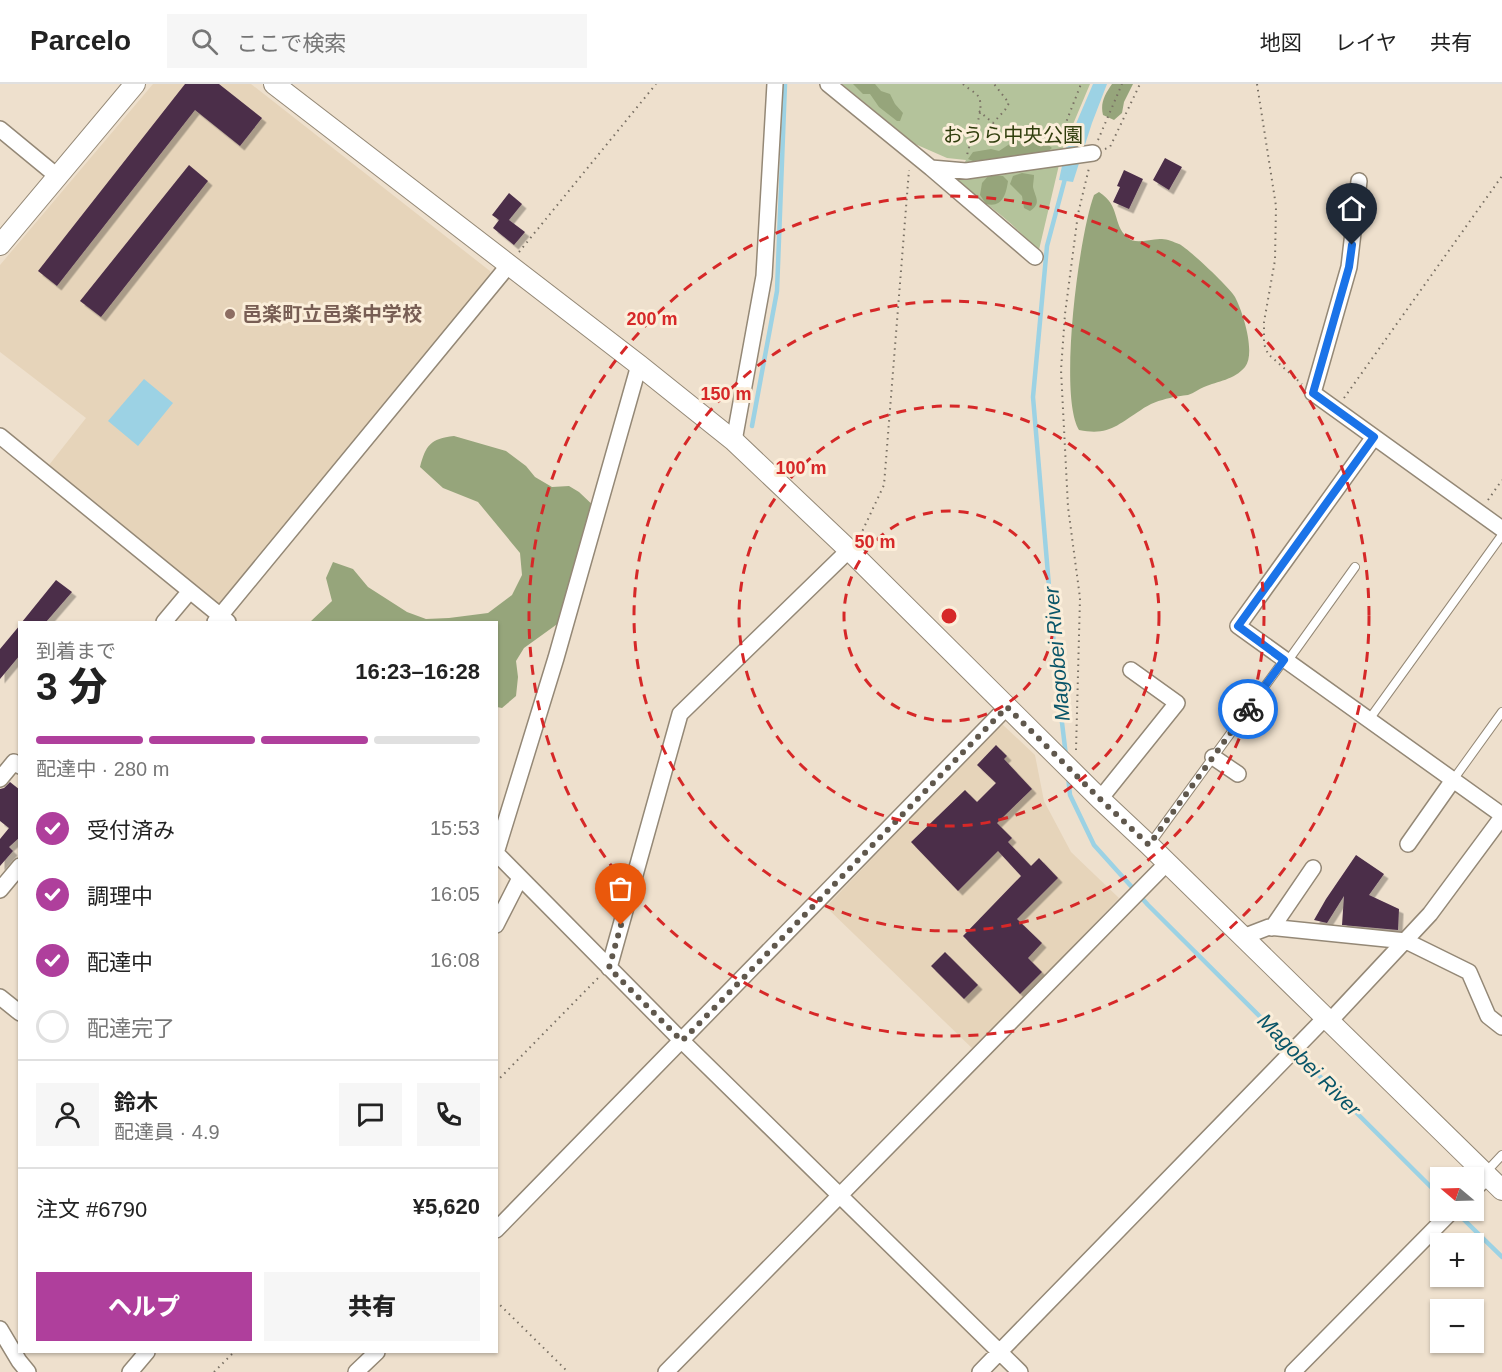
<!DOCTYPE html>
<html lang="ja">
<meta charset="utf-8">
<style>
:root{--surface:#fff;--page:#f6f6f6;--text:#222;--muted:#767676;--line:#e0e0e0;--accent:#af3f9c}
body{margin:0;font-family:Helvetica,"Noto Sans JP",sans-serif;background:var(--page);color:var(--text);height:100vh;display:flex;flex-direction:column;font-size:22px;white-space:nowrap}
*{box-sizing:border-box;margin:0}
p{font-size:20px;color:var(--muted)}
.icon{flex:none;width:33px;height:33px;fill:none;stroke:currentColor;stroke-width:2;stroke-linecap:round;stroke-linejoin:round}
.map{position:relative;flex:1;overflow:hidden}
.details{position:absolute;left:18px;top:537px;width:480px;height:732px;display:flex;flex-direction:column;background:var(--surface);border-radius:0px;box-shadow:0 2px 4px #0004}
.details>*{flex:none}
.needle{width:39px;rotate:289deg}
.tools{position:absolute;left:1430px;top:1083px;display:grid;gap:12px}
.tools a{display:grid;place-items:center;width:54px;height:54px;border-radius:0px;background:var(--surface);box-shadow:0 2px 4px #0004;font-size:30px}
.pin{position:absolute;display:grid;place-items:center;width:51px;height:51px;color:#fff;margin:-62px -26px;border-radius:50% 50% 50% 0;rotate:-45deg;box-shadow:0 0 6px #0007}
.pin .icon{rotate:45deg}
.courier{position:absolute;display:grid;place-items:center;width:60px;height:60px;margin:-30px;border:4px solid #1a73e8;border-radius:50%;background:#fff;color:#222;box-shadow:0 2px 8px #0007}
.head em{font-style:normal;font-weight:800}
.head div{display:flex;flex-direction:column-reverse}
.head{display:flex;align-items:center;justify-content:space-between;height:102px;padding:0 18px}
h1{font-size:39px;font-weight:800;line-height:45px}
.bar{display:grid;grid-template-columns:repeat(4,1fr);gap:9px 6px;align-content:center;height:72px;padding:0 18px}
.bar i{height:8px;border-radius:4px;background:var(--line)}
.bar .selected{background:var(--accent)}
.bar p{grid-column:span 4}
.line{display:flex;align-items:center;gap:15px;padding:0 18px;border-top:2px solid var(--line)}
.line div{flex:1}
.round{display:grid;place-items:center;flex:none;width:63px;height:63px;border-radius:0px;background:var(--page)}
ol{padding:0 18px;list-style:none}
li{display:flex;align-items:center;gap:18px;height:66px}
li p{margin-inline-start:auto}
li .icon{padding:6px;border-radius:50%;background:var(--accent);color:#fff;stroke-width:4}
li:last-child{color:var(--muted)}
li i{width:33px;height:33px;border:3px solid var(--line);border-radius:50%}
.primary-button{display:flex;gap:12px;margin-top:auto;padding:12px 18px}
.primary-button a{flex:1;height:69px;border-radius:0px;background:var(--accent);color:#fff;font-size:24px;font-weight:800;line-height:69px;text-align:center}
.primary-button a+a{background:var(--page);color:var(--text)}
header{display:flex;align-items:center;gap:36px;box-sizing:border-box;height:84px;padding:0 30px;background:var(--surface);border-bottom:2px solid var(--line)}
header strong{font-size:28px}
nav{display:flex;gap:33px;margin-inline-start:auto;font-size:21px}
.search{width:420px;height:54px;background:var(--page);display:flex;align-items:center;gap:15px;box-sizing:border-box;padding:0 21px;border-radius:0px;color:var(--muted);font-size:22px}
.map>svg:first-child{display:block}
.built{fill:#e6d4ba}
.green{fill:#b4c39b}
.forest{fill:#96a57b}
.water{fill:#9cd2e4}
.lines{fill:none;stroke-linecap:round;stroke-linejoin:round}
.stream{stroke:#9cd2e4;stroke-width:4.5}
.building{fill:#4c2e4a;filter:url(#shadow)}
.service-casing{stroke:#948876;stroke-width:10}
.minor-casing{stroke:#948876;stroke-width:18}
.tertiary-casing{stroke:#948876;stroke-width:22}
.path{stroke:#797064;stroke-width:2;stroke-dasharray:1.5 4.5;stroke-linecap:butt}
.service{stroke:#fff;stroke-width:8}
.minor{stroke:#fff;stroke-width:15}
.tertiary{stroke:#fff;stroke-width:20}
.done{stroke:#60584d;stroke-width:6;stroke-dasharray:0 10.8}
.route{stroke:#1a73e8;stroke-width:8}
.ring{fill:none;stroke:#d62828;stroke-width:3;stroke-dasharray:10 8}
.education-dot{fill:#8d6e63;stroke:#fbeeda;stroke-width:2}
.labels{text-anchor:middle;stroke-width:6;stroke-linejoin:round;paint-order:stroke}
.park-label{font-size:20px;fill:#303e0d;stroke:#fbeeda}
.education-label{font-size:20px;font-weight:bold;fill:#785e54;stroke:#fbeeda;text-anchor:start}
.water-label{font-size:21px;font-style:italic;fill:#095568;stroke:#fbeeda}
.centre{fill:#d62828;stroke:#fbeeda;stroke-width:3}
.ring-label{font-size:18px;text-anchor:middle;font-weight:bold;fill:#d62828;stroke:#fbeeda;stroke-width:6;stroke-linejoin:round;paint-order:stroke}
</style>
<header>
<strong>Parcelo</strong>
<div class="search"><svg class="icon" aria-label="search" viewBox="0 0 24 24"><circle cx="10" cy="10" r="6"/><path d="M15 15l6 6"/></svg>ここで検索</div>
<nav><a>地図</a><a>レイヤ</a><a>共有</a></nav>
</header>
<div class="map">
<svg width="1502" height="1288" viewBox="0 0 1502 1288">
<defs>
<filter id="shadow"><feDropShadow dx="4.5" dy="4.5" stdDeviation="0" flood-color="#0004"/></filter>
</defs>
<rect width="100%" height="100%" fill="#eee0cd"/>
<path class="built" d="M153 0H251L490 187V191L226 521 218 522 49 381 86 334 0 268V181Z
M1001 639 1035 671 1044 717 1071 768 1119 814 974 966 826 823Z"/>
<path class="green" d="M842 0H1090L1063 64 1038 170C1018 140 984 119 956 96L966 76 947 74 915 60Z"/>
<path class="forest" d="M853 0H875L881 7 890 10 895 20 903 29 900 37H897L879 23 870 10H863Z
M1112 0H1133L1124 18 1122 29 1114 36 1103 31C1100 19 1105 10 1112 0Z
M1017 55 1025 58 1042 56 1052 64 1047 68 1040 69 973 77 968 75 973 68 991 65 999 67Z
M1022 89 1034 91C1034 95 1033 99 1033 103 1035 113 1042 119 1030 127L1024 124 1022 112 1010 100 1013 92Z
M989 91 1003 92 1008 97C1006 111 1002 124 986 120L980 111 982 99Z
M1099 108C1121 122 1112 140 1127 153 1136 162 1150 154 1162 155 1167 155 1174 158 1179 160 1188 164 1231 205 1235 213 1243 228 1256 269 1245 283 1234 296 1218 297 1204 303 1199 305 1194 309 1188 311 1182 312 1176 312 1170 314 1160 316 1149 320 1141 326 1117 341 1109 352 1079 346 1058 311 1079 151 1094 111Z
M454 352 506 367 526 382 535 393 552 403 569 402 579 408 598 426 567 533 524 564 516 577 518 593 516 612 502 624 497 623 496 538H310L332 517 326 494 333 478 353 485 368 503 407 528 426 535 449 534 488 529 512 511 522 491 520 469 478 418 443 404 420 383C426 361 430 355 454 352Z"/>
<path class="water" d="M1093 0H1107L1092 39 1073 98 1059 96 1066 63Z
M144 295 173 319 138 362 108 337Z"/>
<g class="lines">
<path class="stream" d="M752 342 777 207 785 0
M1066 672 1057 597 1033 313 1047 162 1066 91
M1068 692 1070 711 1094 761 1148 821 1440 1112
M1455 1127 1502 1173"/>
</g>
<path class="building" d="M185 0H219L262 34 240 62 195 26 57 202 38 187Z
M1165 74 1182 83 1169 106 1153 96Z
M189 81 208 97 101 233 80 217Z
M1124 86 1143 95 1129 125 1113 118 1120 103 1117 102Z
M509 109 522 120 509 136 525 148 514 161 493 144 499 136 492 131Z
M56 496 72 508 46 538H22Z
M20 541V571L0 595V565Z
M996 661 1007 672 1004 675 1032 705 997 739 1012 754 1008 758 1031 782 1039 774 1058 794 1017 835 1042 859 1028 874 1042 888 1020 910 963 852 1021 792 998 767 958 807 911 758 965 706 977 718 996 699 977 681Z
M10 698 20 706V753L9 763 13 767 0 782V755L9 744 0 737V705L4 704Z
M1356 771 1384 790 1369 811 1399 825 1398 846 1342 841 1344 812 1327 839 1314 836 1326 815Z
M945 868 978 901 964 915 931 882Z"/>
<g class="lines">
<defs>
<path id="service" d="M1287 578 1355 483
M1368 637 1502 451
M1453 696 1502 628
M1150 760 1284 576
M1486 1088 1502 1071"/>
<path id="minor" d="M828 0 931 84 966 87 1093 69
M0 45 57 92
M931 84 1035 173
M1359 97 1349 183 1313 309 1502 445
M0 352 228 538
M1374 353 1238 542 1502 731
M734 357 764 192 775 0
M164 538 190 507
M215 538 508 182
M1213 673 1238 690
M0 695 14 678 20 682
M1100 715 1177 619 1131 586
M1408 760 1453 696
M496 769 682 957 1020 1288
M496 769 556 574 639 281
M0 806 20 782
M496 841 520 794
M1272 844 1313 784
M1243 853 1269 843 1406 857 1469 888 1488 932 1502 943
M609 884 680 630 849 466
M0 913 20 929
M1329 938 1430 830 1502 733
M1473 1106 1488 1092
M496 1146 1007 623
M0 1245 19 1277 28 1288
M130 1288 147 1268
M356 1288 377 1268
M666 1288 1167 779
M980 1288 1325 934
M1293 1288 1453 1126"/>
<path id="tertiary" d="M274 0 639 281 734 357 849 466 1100 715 1149 761 1502 1106
M0 161 135 0"/>
</defs>
<use href="#service" class="service-casing"/>
<use href="#minor" class="minor-casing"/>
<use href="#tertiary" class="tertiary-casing"/>
<path class="path" d="M963 0C967 4 975 8 978 12 987 26 969 56 967 72
M1257 0 1276 122 1275 176 1264 238V260L1268 270 1302 300
M979 27 993 39 1005 26 1009 19 994 0
M1098 56 1122 0
M1058 59 1081 0
M1105 65 1110 63 1140 0
M519 168 656 0
M1344 314 1502 92
M1488 416 1502 396
M860 452 884 401 909 86
M1076 666 1080 514 1068 423 1061 286 1065 230 1078 130 1089 84
M496 998 598 894
M496 1217 568 1288
M214 1288 234 1268"/>
<use href="#service" class="service"/>
<use href="#minor" class="minor"/>
<use href="#tertiary" class="tertiary"/>
</g>
<g class="lines">
<path class="done" d="M621 841 609 884 682 957 1007 623 1100 715 1149 761 1248 625"/>
<path class="route" d="M1248 625 1284 576 1238 542 1374 353 1313 309 1349 183 1352 161"/>
</g>
<g class="ring">
<circle cx="949" cy="532" r="105"/>
<circle cx="949" cy="532" r="210"/>
<circle cx="949" cy="532" r="315"/>
<circle cx="949" cy="532" r="420"/>
</g>
<circle class="education-dot" cx="230" cy="230" r="6"/>
<g class="labels">
<g class="park-label">
<text x="1013" y="58">おうら中央公園</text>
</g>
<g class="education-label">
<text x="242" y="237">邑楽町立邑楽中学校</text>
</g>
<g class="water-label">
<text transform="translate(1057 570) rotate(-95)" y="7">Magobei River</text>
<text transform="translate(1309 981) rotate(45)" y="7">Magobei River</text>
</g>
</g>
<circle cx="949" cy="532" r="9" class="centre"/>
<g class="ring-label">
<text x="652" y="241">200 m</text>
<text x="726" y="316">150 m</text>
<text x="801" y="390">100 m</text>
<text x="875" y="464">50 m</text>
</g>
</svg>
<div class="tools">
<a><svg class="needle" viewBox="-14 -14 28 28"><path d="M0-13l5 13h-10z" fill="#e53935"/><path d="M0 13l5-13h-10z" fill="#767676"/></svg></a>
<a>+</a>
<a>−</a>
</div>
<div class="pin" style="left:621px;top:841px;background:#ea580c"><svg class="icon" aria-label="bag" viewBox="0 0 24 24"><path d="M5 8h14l-1 12H6zM9 8a3 3 0 0 1 6 0"/></svg></div>
<div class="pin" style="left:1352px;top:161px;background:#1f2937"><svg class="icon" aria-label="home" viewBox="0 0 24 24"><path d="M3 11l9-7 9 7M6 9v11h12V9"/></svg></div>
<div class="courier" style="left:1248px;top:625px"><svg class="icon" aria-label="bike" viewBox="0 0 24 24"><circle cx="6" cy="16" r="4"/><circle cx="18" cy="16" r="4"/><path d="M6 16l4-8h5l3 8M10 8l3 8H6M13 5h3"/></svg></div>
<section class="details">
<div class="head"><div><h1>3 分</h1><p>到着まで</p></div><em>16:23–16:28</em></div>
<div class="bar"><i class="selected"></i><i class="selected"></i><i class="selected"></i><i></i><p>配達中 · 280 m</p></div>
<ol>
<li><svg class="icon" aria-label="check" viewBox="0 0 24 24"><path d="M5 12l5 5 9-10"/></svg>受付済み<p>15:53</p></li>
<li><svg class="icon" aria-label="check" viewBox="0 0 24 24"><path d="M5 12l5 5 9-10"/></svg>調理中<p>16:05</p></li>
<li><svg class="icon" aria-label="check" viewBox="0 0 24 24"><path d="M5 12l5 5 9-10"/></svg>配達中<p>16:08</p></li>
<li><i></i>配達完了</li>
</ol>
<div class="line" style="height:108px"><a class="round"><svg class="icon" aria-label="person" viewBox="0 0 24 24"><circle cx="12" cy="8" r="4"/><path d="M4 21q1-7 8-7t8 7"/></svg></a><div><b>鈴木</b><p>配達員 · 4.9</p></div><a class="round"><svg class="icon" aria-label="chat" viewBox="0 0 24 24"><path d="M4 5h16v11H9l-5 4z"/></svg></a><a class="round"><svg class="icon" aria-label="phone" viewBox="0 0 24 24"><path d="M5 4h4l2 5-3 2q2 4 5 5l2-3 5 2v4C11 20 4 13 5 4z"/></svg></a></div>
<div class="line" style="height:78px"><div>注文 #6790</div><b>¥5,620</b></div>
<div class="primary-button"><a>ヘルプ</a><a>共有</a></div>
</section>
</div>
